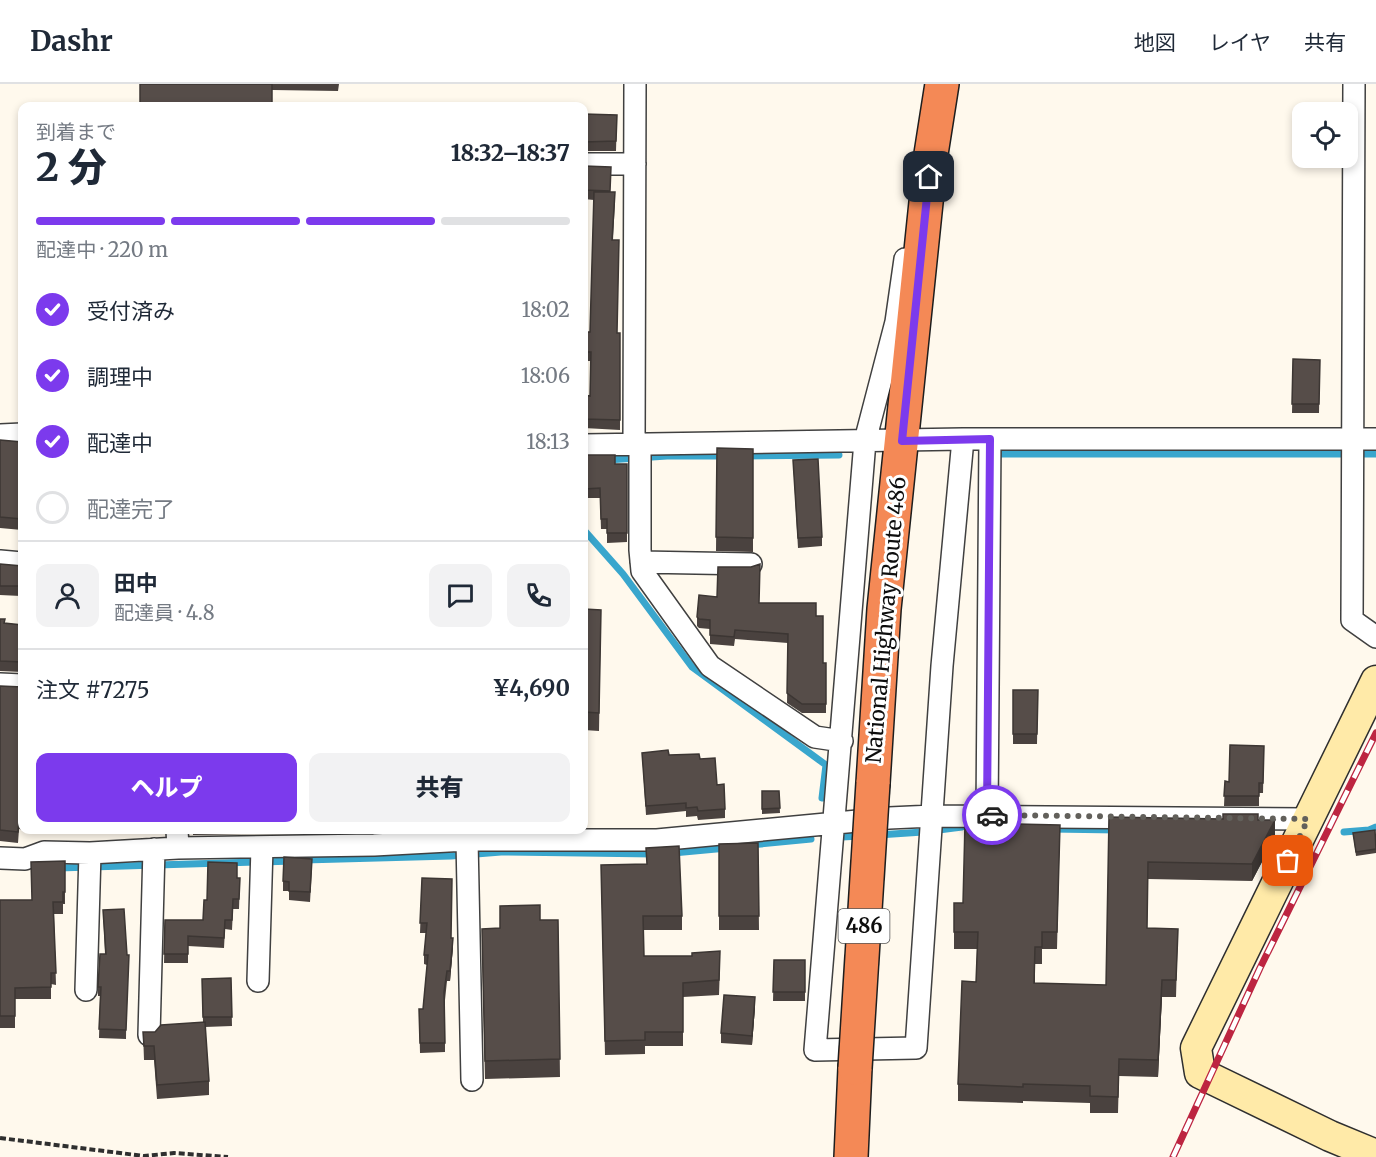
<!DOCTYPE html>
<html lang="ja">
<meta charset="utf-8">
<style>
:root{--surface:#fff;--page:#f2f2f3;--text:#1f2937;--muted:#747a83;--line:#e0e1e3;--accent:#7c3aed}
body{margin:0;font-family:Merriweather,"Noto Sans JP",serif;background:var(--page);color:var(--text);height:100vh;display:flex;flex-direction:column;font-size:22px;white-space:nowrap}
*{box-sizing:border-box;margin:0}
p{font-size:20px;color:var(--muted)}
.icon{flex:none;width:33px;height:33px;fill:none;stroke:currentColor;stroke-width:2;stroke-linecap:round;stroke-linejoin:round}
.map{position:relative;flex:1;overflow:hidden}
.drawer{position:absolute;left:18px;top:18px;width:570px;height:732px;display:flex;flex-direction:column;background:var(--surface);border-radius:12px;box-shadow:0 3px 9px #0003}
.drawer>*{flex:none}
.controls{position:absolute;left:1292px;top:18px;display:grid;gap:12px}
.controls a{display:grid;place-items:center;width:66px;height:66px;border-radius:12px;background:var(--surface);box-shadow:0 3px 9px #0003;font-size:30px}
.pin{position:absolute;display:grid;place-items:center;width:51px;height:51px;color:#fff;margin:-26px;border-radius:12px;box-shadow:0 3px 9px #0006}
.courier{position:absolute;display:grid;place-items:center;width:60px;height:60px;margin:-30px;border:4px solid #7c3aed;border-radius:50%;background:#fff;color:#222;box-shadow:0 2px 8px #0007}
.head em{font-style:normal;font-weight:800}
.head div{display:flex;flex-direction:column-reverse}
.head{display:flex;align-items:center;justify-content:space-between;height:102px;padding:0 18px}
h1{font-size:39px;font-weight:800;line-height:45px}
.bar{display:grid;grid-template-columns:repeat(4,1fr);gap:9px 6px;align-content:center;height:72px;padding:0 18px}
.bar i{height:8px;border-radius:4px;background:var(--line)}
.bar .current{background:var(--accent)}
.bar p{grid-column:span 4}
.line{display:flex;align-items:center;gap:15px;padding:0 18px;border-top:2px solid var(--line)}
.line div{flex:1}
.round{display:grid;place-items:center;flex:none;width:63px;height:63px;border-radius:12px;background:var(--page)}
ol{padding:0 18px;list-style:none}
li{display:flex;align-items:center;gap:18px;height:66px}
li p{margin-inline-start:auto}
li .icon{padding:6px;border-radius:50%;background:var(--accent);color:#fff;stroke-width:4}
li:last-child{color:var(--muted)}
li i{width:33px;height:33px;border:3px solid var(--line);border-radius:50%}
.button{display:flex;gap:12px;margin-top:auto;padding:12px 18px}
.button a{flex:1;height:69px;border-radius:12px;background:var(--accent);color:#fff;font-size:24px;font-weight:800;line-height:69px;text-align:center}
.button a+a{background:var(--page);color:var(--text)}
header{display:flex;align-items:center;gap:36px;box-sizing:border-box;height:84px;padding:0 30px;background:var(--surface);border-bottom:2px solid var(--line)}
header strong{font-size:28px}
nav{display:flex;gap:33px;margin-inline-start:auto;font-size:21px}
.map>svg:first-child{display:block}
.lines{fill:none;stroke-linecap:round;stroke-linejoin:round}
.stream{stroke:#39a6cd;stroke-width:7}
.street-casing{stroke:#404040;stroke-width:24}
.secondary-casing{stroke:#2f2f2f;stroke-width:33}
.highway-casing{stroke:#1e1e1e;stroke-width:36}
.path{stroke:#2f2f2f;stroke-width:4;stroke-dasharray:6 3;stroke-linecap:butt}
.street{stroke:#fff;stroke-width:21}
.secondary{stroke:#ffeaa8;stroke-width:30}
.highway{stroke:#f48956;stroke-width:33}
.rail-casing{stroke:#bd2541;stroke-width:7}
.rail{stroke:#fff;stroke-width:4.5;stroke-dasharray:14;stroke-linecap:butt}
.highway-bridge-casing{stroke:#1e1e1e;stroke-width:36;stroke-linecap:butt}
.highway-bridge{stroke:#f48956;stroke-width:33}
.wall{fill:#4a423f}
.shaded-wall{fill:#3c3633}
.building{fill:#564d49;stroke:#3c3633;stroke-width:1.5}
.done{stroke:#62605b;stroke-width:6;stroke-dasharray:0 10.8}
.route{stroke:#7c3aed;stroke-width:8}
.labels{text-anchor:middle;stroke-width:6;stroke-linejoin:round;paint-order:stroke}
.shield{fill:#fff;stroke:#565656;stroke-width:1.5}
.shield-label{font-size:20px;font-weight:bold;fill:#0d0d0d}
.street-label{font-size:21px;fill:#0d0d0d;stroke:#fff}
</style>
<header>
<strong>Dashr</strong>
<nav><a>地図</a><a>レイヤ</a><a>共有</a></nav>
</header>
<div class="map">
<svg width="1376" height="1073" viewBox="0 0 1376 1073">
<rect width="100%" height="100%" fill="#fff9ed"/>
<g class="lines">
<path class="stream" d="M999 370H1376
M745 372 839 371
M607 376 667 372H725
M584 446 623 490 692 583 826 681 822 714
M1051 745 1118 746
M1344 748 1369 746 1376 743
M878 751 923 748 962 743
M842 753 860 752
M750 761 811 755
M673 769 727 764
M304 776 451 772 501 768 655 770
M58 784 293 777"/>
<defs>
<path id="street" d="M1354 0 1352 536 1376 553
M584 80H635
M905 175 896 238 865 357 815 966 916 964 942 582 963 355
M0 351 22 350
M634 360 635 0
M640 360V466L642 487 710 582 815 653 842 657
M584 361 963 355H1376
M0 477 22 479
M641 478 751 480
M0 600 22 601
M987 731 990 355
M177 746 178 764
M467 756 472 996
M0 774 25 775 44 768 90 769 178 764 374 761 467 756H657L889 734 933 732 1308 735
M258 897 262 763
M86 906 90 769
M149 951 154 765"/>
<path id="secondary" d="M1376 597 1196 964 1200 989 1330 1052 1376 1071"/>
<path id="highway" d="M873 699 884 525 931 70 942 0
M851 1073 855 984"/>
</defs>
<use href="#street" class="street-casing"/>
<use href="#secondary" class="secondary-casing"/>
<use href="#highway" class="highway-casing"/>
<path class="path" d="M0 1054 144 1072 174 1069 228 1073"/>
<use href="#street" class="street"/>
<use href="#secondary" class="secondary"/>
<use href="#highway" class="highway"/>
<defs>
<path id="rail" d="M1173 1073 1260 884 1376 649"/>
</defs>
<use href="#rail" class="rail-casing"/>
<use href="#rail" class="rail"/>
<defs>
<path id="highway-bridge" d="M855 984 873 699"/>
</defs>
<use href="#highway-bridge" class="highway-bridge-casing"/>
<use href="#highway-bridge" class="highway-bridge"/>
</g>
<path class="wall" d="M140 0H339L338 7 273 6Z
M584 30 617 31 616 67H584Z
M584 82 610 108 615 117 613 156 617 249H620V346L584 344V311L590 312 591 277H584V248H590L594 116 584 115Z
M1293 275 1320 276 1319 329H1292Z
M0 356 22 358V446L0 444Z
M717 364 753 365V468L716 467Z
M584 371 615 380H627V458L607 459V445H601L600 414H584Z
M793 376 822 453V462L798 464Z
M0 480 22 482 21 512 0 511Z
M759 519 816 532 823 579H826V629H802L787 619 788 559 735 555 734 562 710 560V545L699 544 697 542V533Z
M584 525 601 526 599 647 584 646Z
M0 535 5 539 22 541V588L0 587Z
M0 602 22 603 23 746 19 745 18 759 0 757Z
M1013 606H1038L1037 660H1013Z
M1264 662 1263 709H1259V722H1224L1225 697 1229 698Z
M642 669 700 675 717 701 725 725V734L698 736 697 732 686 733V727L646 731Z
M762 707H779L780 729 762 730Z
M1109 733 1258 736 1275 753 1252 797 1148 795 1147 844 1178 845 1176 913H1162L1158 993 1119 992 1118 1029H1090V1019L1023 1017V1019L958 1017V1000L976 898 977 865H954V819H963L1060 741 1057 865H1042V880H1035V899L1106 901Z
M193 746H256V750L193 751Z
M329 746H358V748L329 749Z
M1353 749 1376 753V769L1356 772Z
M758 759 759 846H719V760Z
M646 764 682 832V846H643L644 872 720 882 719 911 683 913V962H645V970L605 971 601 781 647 780Z
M65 777V820H63V830H54L56 901 51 900V915H15V944H0V816H32Z
M312 784 310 818 289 816V807H283V797Z
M237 794H240L239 825H233L232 846 225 845 224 864 188 862V879H164L165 836H203L207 816Z
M422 794 451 854 453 863 450 897H447L445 916V968L420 969 419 925H423L427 881 424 880V871L426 849H420Z
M103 826 127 871 126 955 99 954 100 912H98V903L105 870Z
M540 836H558L560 993 485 995 482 863 500 844Z
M774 876H805V917H773Z
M231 894 232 942 205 943 209 997V1011L157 1015 154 976H144L143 948H155L203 938 202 895Z
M755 923 752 961 721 959V949Z"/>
<path class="shaded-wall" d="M1275 736V753L1252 797V780Z
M453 854V863L450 897V887Z
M1162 896V913L1158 993V976Z
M755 913V923L752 961V952Z"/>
<path class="building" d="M140 0H272V22H140Z
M584 30 617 31 616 57 584 58Z
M584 82 611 83 610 107 584 106Z
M594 108H615L612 156H619L617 249H620V336L584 335V311L590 312 591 268H584V248H590Z
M1293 275 1320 276 1319 320H1292Z
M0 356 22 358V435L0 433Z
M717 364 753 365V454L716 453Z
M584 371H615V380H627V449H607V435H601L600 404 584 405Z
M818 375 822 453 798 454 793 376Z
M0 480 22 482 21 502H0Z
M760 480 759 519H816V532H823V579H826V620H802L787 609 788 550 735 546 734 553 710 551V536L699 535 697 533 699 511 717 513 718 483H751Z
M584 525 601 526 599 629 584 628Z
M0 535H5L4 539 22 541V578L0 577Z
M0 602 22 603V735H19L18 748 0 746Z
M1013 606H1038L1037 650H1013Z
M1230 661 1264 662 1263 699H1259V712H1224L1225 697 1229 698Z
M668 666 669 671 699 670 700 675 715 674 717 701 724 700 725 725 698 727 697 723 686 724V719L646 722 642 669Z
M762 707H779L780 724 762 725Z
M1223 730H1258V736H1275L1252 780 1148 778 1147 844 1178 845 1176 896H1162L1158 976 1119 975 1118 1013 1090 1012V1002L1023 1000V1003L958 1000 962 897 976 898 978 848H954V819H963L965 739 1060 741 1057 848H1042V863H1035L1034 899 1106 901 1109 733 1223 735Z
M1375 746 1376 765 1356 768 1353 749Z
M758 759 759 832H719V760Z
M679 762 682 832H643L644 872H692V869L720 867 719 896 683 899V948H645V956L605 957 601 781 647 780 646 764Z
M284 773 312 775 310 808 289 807V798L283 797Z
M65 777V808H63V818H53L56 889H51V903L15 904V932H0V816H32L31 778Z
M208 778 237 779V794H240L239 815H233L232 836H225L224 854 188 852V870H164L165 836H203L204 816H207Z
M422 794 452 795 451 854H453L450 887H447L444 908 445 959H420L419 925H423L428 871H424L427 839H420Z
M540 821V836H558L560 975 485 977 482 845 500 844V822Z
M124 825 127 871H129L126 946 99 945 101 903H98L100 870H106L103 826Z
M774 876H805V908H773Z
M231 894 232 933H203L202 895Z
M724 911 755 913 752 952 721 949Z
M205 938 209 997 157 1001 154 962H144L143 948H155L161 941Z"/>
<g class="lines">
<path class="done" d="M992 731 1308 735 1288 777"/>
<path class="route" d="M929 93 902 357 990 355 987 731H992"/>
</g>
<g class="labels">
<rect class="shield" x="838.5" y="825" width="51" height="34" rx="4.5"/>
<g class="shield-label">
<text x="864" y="849">486</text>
</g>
<g class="street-label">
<text transform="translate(886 536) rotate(-85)" y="7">National Highway Route 486</text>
</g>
</g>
</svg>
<div class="controls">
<a><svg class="icon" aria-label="locate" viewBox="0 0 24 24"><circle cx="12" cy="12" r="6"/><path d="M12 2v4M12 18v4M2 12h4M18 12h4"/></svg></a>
</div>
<div class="pin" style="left:1288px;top:777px;background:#ea580c"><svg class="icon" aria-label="bag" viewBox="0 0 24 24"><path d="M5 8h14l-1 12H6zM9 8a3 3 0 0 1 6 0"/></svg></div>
<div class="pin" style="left:929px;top:93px;background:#1f2937"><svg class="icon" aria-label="home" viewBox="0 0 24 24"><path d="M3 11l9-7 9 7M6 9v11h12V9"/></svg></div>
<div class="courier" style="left:992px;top:731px"><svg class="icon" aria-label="car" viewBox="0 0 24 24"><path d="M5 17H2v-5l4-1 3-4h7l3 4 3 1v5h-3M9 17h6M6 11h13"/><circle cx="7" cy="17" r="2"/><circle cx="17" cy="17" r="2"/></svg></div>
<section class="drawer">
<div class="head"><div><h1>2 分</h1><p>到着まで</p></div><em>18:32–18:37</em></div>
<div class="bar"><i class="current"></i><i class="current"></i><i class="current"></i><i></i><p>配達中 · 220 m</p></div>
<ol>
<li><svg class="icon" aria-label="check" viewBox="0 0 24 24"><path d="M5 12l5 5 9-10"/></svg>受付済み<p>18:02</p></li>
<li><svg class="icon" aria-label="check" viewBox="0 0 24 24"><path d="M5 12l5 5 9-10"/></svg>調理中<p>18:06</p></li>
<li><svg class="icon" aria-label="check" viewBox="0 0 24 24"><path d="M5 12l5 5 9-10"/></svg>配達中<p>18:13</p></li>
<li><i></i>配達完了</li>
</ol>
<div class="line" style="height:108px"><a class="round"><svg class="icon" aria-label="person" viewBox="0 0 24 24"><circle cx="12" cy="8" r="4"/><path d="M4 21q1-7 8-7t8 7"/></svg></a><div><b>田中</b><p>配達員 · 4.8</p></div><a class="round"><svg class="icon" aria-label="chat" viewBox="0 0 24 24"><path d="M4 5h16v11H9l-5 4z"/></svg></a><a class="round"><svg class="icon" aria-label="phone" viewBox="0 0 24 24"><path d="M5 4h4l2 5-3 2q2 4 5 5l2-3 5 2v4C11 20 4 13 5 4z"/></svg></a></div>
<div class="line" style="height:78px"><div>注文 #7275</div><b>¥4,690</b></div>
<div class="button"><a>ヘルプ</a><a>共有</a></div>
</section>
</div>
